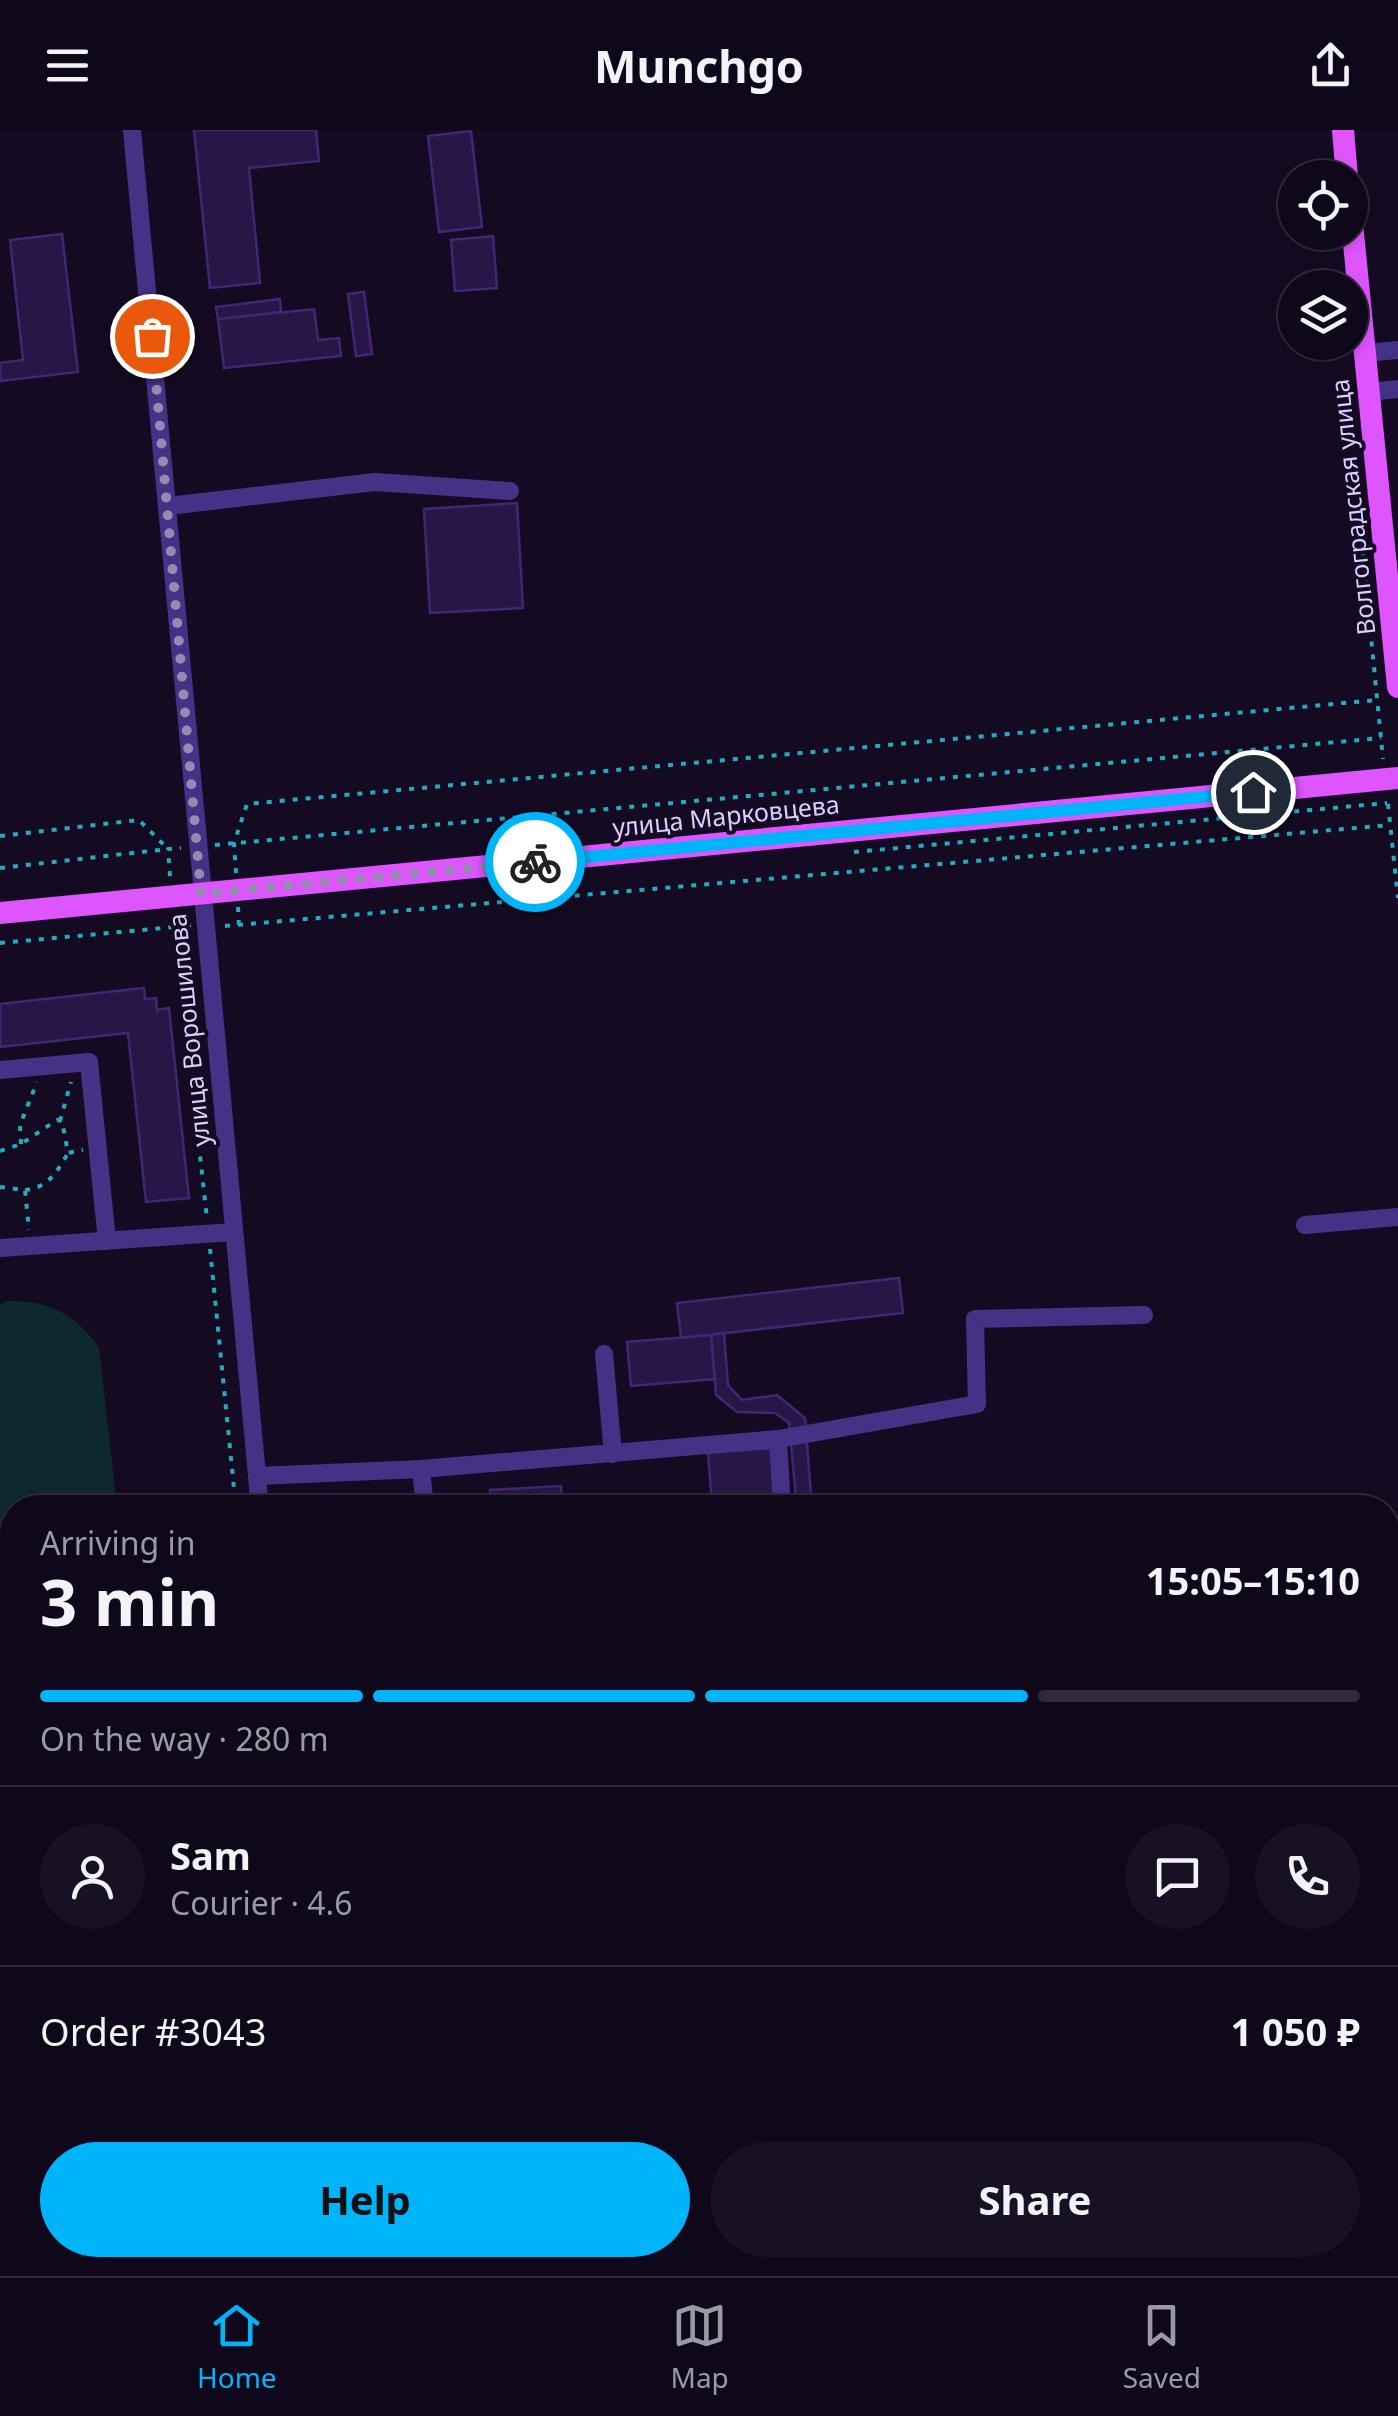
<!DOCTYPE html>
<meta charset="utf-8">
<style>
:root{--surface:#0f081a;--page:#181123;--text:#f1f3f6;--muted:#9b9aa2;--line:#2f2939;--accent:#00b4f9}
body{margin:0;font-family:"Noto Sans",sans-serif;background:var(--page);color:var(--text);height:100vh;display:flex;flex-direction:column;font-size:38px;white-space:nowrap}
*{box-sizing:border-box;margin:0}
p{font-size:32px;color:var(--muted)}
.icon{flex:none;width:55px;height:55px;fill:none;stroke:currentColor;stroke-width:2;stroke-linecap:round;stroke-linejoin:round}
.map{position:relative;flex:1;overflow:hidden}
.drawer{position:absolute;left:0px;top:1365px;width:1400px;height:782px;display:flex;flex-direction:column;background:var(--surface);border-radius:40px 40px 0 0;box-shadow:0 5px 15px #0003,0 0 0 2px var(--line)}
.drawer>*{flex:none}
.tools{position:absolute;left:1278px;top:30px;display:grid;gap:20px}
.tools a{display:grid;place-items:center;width:90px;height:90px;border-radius:50%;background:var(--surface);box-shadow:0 5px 15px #0003,0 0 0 2px var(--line);font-size:50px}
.pin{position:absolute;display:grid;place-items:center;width:85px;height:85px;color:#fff;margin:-42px;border:5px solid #fff;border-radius:50%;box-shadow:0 2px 10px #0007}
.courier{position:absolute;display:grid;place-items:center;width:100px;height:100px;margin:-50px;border:8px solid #00b4f9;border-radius:50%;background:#fff;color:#222;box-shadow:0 2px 12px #0007}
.headline em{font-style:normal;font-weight:700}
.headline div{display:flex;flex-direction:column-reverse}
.headline{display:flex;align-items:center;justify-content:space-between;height:170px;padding:0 40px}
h1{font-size:65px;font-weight:700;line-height:75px}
.bar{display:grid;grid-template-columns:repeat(4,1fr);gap:15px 10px;align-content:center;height:120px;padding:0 40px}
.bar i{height:12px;border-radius:8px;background:var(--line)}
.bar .on{background:var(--accent)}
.bar p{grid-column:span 4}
.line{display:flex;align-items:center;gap:25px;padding:0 40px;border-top:2px solid var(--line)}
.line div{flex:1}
.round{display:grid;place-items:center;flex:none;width:105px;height:105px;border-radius:52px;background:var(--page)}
.action{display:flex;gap:20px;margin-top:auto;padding:20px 40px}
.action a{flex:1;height:115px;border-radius:60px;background:var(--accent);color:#111;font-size:40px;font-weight:700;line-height:115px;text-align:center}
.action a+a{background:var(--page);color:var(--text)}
header{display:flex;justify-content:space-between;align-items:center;height:130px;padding:0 40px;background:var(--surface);font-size:45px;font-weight:700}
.tabs{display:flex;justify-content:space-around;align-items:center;height:140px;border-top:2px solid var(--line);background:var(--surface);font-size:28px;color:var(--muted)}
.tabs a{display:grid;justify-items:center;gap:5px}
.tabs .on{color:var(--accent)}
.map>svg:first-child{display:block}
.green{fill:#0e292e}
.building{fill:#281646;stroke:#432574;stroke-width:2.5}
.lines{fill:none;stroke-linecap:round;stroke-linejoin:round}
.path{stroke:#22adbf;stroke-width:4;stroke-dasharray:5 8;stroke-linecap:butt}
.minor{stroke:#443287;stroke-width:18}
.major{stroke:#de55ff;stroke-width:22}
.done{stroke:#968ab2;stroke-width:10;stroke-dasharray:0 18}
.route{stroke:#00b4f9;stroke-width:12}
.labels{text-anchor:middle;stroke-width:8;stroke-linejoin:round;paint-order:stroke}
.street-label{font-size:25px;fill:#dcceff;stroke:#140b23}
</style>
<header><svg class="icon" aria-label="menu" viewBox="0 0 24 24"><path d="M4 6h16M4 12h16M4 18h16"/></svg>Munchgo<svg class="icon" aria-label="share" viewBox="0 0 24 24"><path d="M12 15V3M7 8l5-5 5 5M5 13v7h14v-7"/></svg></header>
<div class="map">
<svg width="1398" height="2146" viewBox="0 0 1398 2146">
<rect width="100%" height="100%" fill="#140b23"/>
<path class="green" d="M7 1171C48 1170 75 1184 99 1217L117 1377 12 1378V1520L0 1505V1175Z"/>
<path class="building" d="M194 0H316L319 31 249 38 260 153 210 158Z
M471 1 482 97 439 102 428 6Z
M62 104 78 242 0 251V233L23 230 10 110Z
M493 106 497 158 455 161 451 110Z
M364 162 372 224 356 226 348 164Z
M280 169 281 182 218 189 216 177Z
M314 179 318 210 339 208 341 226 224 238 218 189Z
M517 373 523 478 430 483 424 379Z
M144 858 145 869 156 868 157 880 169 878 189 1068 146 1072 128 903 0 917V874Z
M899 1148 903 1183 681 1208 677 1173Z
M724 1203 728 1255 742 1270 777 1265 805 1288 812 1378H797L789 1293 775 1283 737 1282 716 1265 711 1205Z
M711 1205 715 1249 631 1256 627 1212Z
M773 1318 777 1369 712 1373 708 1323Z
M561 1356 562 1378H491L490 1360Z
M12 1677V1875L7 1876 0 1812V1678Z
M12 1895V2105L0 2106V1897Z
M398 2135H444L445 2146H400Z
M510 2135H641L642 2145 511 2146Z
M818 2135H860L861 2146H819Z"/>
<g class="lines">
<path class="path" d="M1360 395 1383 629
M1388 674 1398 768
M0 706 139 690 168 719
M215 715 1381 608
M854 722 1387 673
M0 738 168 719
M236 743 234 713 247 674 1377 570
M170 746 168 719 181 718
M238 777 239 798
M191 795 175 797 207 1089
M225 796 1390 695
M0 813 175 797 174 786
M60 991 71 952
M21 1014 20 995 37 952
M0 1021 21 1014 57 990 62 991 68 1023 83 1020
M0 1057 25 1060 29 1100
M25 1060C48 1058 57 1042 68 1023
M210 1119 236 1378
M311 2135 312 2146
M110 2136 124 2135
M16 2146 76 2140"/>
<path class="minor" d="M132 0 260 1378
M1365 223 1398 220
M1369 262 1398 259
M168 376 375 352 510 361
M0 940 89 932 107 1111
M1305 1095 1398 1087
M0 1118 233 1102
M604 1224 613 1324
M778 1309 977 1274 975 1189 1144 1185
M421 1339 425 1378
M257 1346 421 1339 778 1309 782 1378
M92 2135 94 2146
M334 2135 335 2146
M785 2135 786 2146
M903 2135 904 2146"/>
<path class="major" d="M1343 0 1347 48
M1350 73 1398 557
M0 783 1398 648"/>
</g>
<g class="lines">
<path class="done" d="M152 206 201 764 535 732"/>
<path class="route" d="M535 732 1253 662"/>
</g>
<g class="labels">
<g class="street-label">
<text transform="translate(1353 377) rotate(-96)" y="9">Волгоградская улица</text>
<text transform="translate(726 686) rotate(-6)" y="9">улица Марковцева</text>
<text transform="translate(189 900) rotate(-96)" y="9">улица Ворошилова</text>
</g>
</g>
</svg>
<div class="tools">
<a><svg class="icon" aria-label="locate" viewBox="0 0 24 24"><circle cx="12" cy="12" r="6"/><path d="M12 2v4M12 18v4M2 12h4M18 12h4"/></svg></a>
<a><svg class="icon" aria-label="layers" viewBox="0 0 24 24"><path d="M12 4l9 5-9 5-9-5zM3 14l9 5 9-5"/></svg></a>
</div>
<div class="pin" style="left:152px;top:206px;background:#ea580c"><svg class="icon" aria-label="bag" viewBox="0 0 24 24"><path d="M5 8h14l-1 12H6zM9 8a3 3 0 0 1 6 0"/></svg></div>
<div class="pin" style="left:1253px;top:662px;background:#1f2937"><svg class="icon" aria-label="home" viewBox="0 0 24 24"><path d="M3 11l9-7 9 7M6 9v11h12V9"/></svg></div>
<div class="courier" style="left:535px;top:732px"><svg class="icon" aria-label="bike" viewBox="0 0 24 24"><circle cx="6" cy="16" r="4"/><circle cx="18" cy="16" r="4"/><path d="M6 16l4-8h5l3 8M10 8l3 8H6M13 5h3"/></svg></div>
<section class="drawer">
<div class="headline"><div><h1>3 min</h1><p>Arriving in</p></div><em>15:05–15:10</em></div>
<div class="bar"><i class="on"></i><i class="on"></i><i class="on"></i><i></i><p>On the way · 280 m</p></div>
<div class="line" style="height:180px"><a class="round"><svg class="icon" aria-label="person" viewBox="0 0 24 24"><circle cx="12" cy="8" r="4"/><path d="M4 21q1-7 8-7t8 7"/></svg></a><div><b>Sam</b><p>Courier · 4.6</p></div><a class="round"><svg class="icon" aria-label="chat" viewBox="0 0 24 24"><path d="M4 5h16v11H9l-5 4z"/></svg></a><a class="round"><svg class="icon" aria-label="phone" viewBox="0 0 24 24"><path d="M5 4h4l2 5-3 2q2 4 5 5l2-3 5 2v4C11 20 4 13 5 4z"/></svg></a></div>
<div class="line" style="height:130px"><div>Order #3043</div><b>1 050 ₽</b></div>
<div class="action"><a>Help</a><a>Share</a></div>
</section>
</div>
<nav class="tabs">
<a class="on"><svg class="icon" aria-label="home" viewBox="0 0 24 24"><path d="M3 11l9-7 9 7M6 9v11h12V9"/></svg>Home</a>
<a><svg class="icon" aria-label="map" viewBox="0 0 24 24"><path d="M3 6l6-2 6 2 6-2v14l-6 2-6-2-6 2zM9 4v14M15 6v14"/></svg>Map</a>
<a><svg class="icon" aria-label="saved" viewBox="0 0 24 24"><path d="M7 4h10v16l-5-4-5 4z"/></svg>Saved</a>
</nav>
